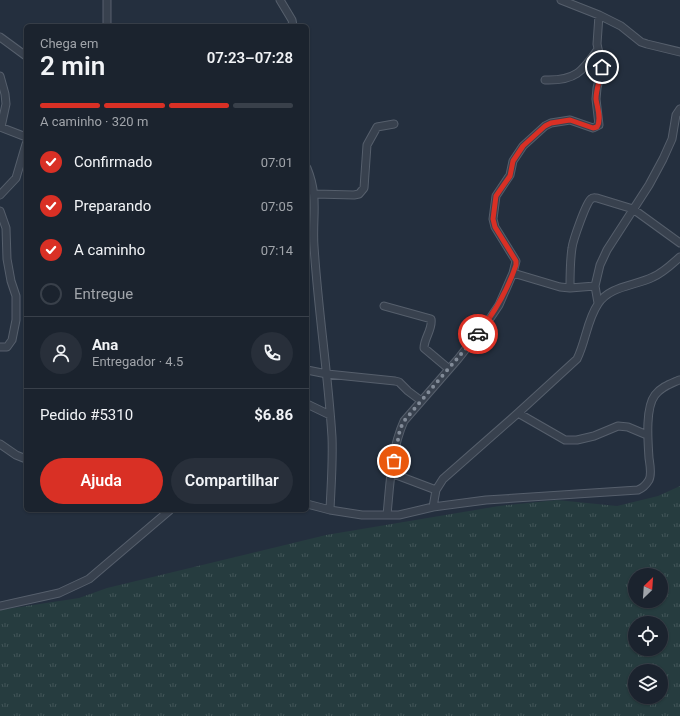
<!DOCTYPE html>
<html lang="pt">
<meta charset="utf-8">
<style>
:root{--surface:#1b232e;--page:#282f3a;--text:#f1f3f6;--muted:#a0a4aa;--line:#39404a;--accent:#d93025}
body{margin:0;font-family:Roboto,sans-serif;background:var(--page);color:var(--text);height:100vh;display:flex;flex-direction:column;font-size:15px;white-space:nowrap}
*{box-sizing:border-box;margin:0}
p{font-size:13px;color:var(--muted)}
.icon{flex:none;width:22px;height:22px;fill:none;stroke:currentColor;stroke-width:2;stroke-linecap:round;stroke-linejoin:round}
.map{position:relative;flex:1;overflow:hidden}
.drawer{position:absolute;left:24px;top:24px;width:285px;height:488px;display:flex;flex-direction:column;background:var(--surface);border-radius:6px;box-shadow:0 1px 3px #0004,0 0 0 1px var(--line)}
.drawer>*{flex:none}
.needle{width:26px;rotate:25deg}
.tools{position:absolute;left:628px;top:568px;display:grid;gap:8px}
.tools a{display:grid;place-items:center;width:40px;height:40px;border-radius:50%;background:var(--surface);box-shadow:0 1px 3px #0004,0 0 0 1px var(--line);font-size:20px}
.pin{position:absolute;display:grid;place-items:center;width:34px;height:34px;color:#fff;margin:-17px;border:2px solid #fff;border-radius:50%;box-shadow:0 1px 4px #0007}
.courier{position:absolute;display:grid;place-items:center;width:40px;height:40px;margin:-20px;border:3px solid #d93025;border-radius:50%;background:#fff;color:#222;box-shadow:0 1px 5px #0007}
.summary em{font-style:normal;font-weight:600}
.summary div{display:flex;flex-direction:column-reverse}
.summary{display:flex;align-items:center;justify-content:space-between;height:68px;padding:0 16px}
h1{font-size:26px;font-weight:600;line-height:30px}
.bar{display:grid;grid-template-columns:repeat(4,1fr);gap:6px 4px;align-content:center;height:48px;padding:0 16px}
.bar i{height:5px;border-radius:3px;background:var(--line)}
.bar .current{background:var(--accent)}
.bar p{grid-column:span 4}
.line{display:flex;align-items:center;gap:10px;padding:0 16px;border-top:1px solid var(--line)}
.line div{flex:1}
.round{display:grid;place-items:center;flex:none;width:42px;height:42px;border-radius:21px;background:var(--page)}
ol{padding:0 16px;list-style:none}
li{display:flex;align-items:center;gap:12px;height:44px}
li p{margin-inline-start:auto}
li .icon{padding:4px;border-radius:50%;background:var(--accent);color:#fff;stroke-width:4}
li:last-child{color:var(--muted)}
li i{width:22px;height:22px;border:2px solid var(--line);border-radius:50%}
.cta{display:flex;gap:8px;margin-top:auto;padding:8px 16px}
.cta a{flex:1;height:46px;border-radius:24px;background:var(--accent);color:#fff;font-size:16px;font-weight:600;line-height:46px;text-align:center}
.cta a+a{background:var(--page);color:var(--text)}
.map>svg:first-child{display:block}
.grass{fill:url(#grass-tufts);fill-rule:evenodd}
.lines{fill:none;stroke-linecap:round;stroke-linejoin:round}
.street-casing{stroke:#565f6c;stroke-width:9}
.street{stroke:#38414e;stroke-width:7}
.done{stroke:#828b98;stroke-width:4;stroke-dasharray:0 7.2}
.route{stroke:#d93025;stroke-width:5}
</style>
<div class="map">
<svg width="680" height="716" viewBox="0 0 680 716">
<defs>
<pattern id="grass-tufts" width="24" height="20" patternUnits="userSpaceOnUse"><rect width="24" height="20" fill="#263c3f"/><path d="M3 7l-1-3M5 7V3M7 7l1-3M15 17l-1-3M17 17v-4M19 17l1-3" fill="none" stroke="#435659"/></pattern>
</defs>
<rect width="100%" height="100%" fill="#242f3e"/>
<path class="grass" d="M680 486V716H0V610L79 598 107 588 326 535 499 506 557 500 617 506 658 496ZM635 575H661V601H635ZM635 623H661V649H635ZM635 671H661V697H635Z"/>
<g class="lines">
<defs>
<path id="street" d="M280 0 292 20 293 26
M561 0 599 15 621 26 641 42 647 44 680 52
M107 26V0
M0 37 26 56
M0 76 5 94 6 104 1 127
M545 80C575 81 582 72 598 49
M0 127 26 137
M307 168C319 197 312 217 314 246 318 310 328 373 332 437 333 462 331 486 330 510
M315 194 354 195 359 194 364 188 367 145 377 127 394 124
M0 195 16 178 26 144
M0 211 6 228 7 259 11 281 16 296V320L12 340 7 347H0
M513 273 560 287 570 288 595 286
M570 288C570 275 570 261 572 248 573 240 586 203 591 199 593 197 595 198 597 198L633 209 680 243
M598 303 595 286 600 265 607 250 649 185 663 159 672 139 676 115 680 109
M384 306 431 319C433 329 424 338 424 348L449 369
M307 370 327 374 395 381 399 382 408 391 420 400
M307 404 330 415
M518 413 565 440H577L594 436 618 426 628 427 647 435
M0 444 16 455 26 459
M391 473 436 490
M307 504 330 510 362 515H399L433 507 486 500 638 490C643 488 646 485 649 480 652 474 650 465 649 458 648 442 645 408 655 395 661 387 670 384 679 380
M433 507 436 490 443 479 518 413 577 359C586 341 587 320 598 304 609 286 635 286 653 277 663 273 672 264 680 257
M387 515C390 484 391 450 404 421L458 359 491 317 499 305 513 273 516 261 495 227 493 219 496 196 510 175 513 161 523 146 545 126 551 123 570 120 593 128 599 125 596 99 597 88 602 67 597 44 599 15
M0 606 59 593 89 579 170 510"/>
</defs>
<use href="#street" class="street-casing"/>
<use href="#street" class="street"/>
</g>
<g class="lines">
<path class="done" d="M394 461 400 429 404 421 478 334"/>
<path class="route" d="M478 334C495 312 507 292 516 265V261L495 227 493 219 496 196 510 176 513 161 523 146 545 126 551 123 570 120 593 128 597 127C602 119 597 107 596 99 596 88 601 78 602 67"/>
</g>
</svg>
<div class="tools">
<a><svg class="needle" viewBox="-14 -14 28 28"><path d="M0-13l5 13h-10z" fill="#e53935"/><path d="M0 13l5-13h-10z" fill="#a0a4aa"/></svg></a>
<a><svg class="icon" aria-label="locate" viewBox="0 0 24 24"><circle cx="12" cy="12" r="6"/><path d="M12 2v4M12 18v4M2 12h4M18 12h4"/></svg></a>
<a><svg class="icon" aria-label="layers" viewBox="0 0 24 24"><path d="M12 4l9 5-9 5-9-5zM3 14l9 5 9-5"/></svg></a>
</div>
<div class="pin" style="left:394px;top:461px;background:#ea580c"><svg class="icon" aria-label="bag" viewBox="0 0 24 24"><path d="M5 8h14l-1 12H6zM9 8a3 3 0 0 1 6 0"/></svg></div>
<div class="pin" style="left:602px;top:67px;background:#1f2937"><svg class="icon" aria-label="home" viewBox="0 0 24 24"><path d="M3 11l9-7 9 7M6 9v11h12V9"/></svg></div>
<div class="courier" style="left:478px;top:334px"><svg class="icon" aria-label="car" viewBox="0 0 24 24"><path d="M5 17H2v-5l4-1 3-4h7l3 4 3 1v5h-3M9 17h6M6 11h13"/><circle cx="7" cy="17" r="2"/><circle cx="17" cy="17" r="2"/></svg></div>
<section class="drawer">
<div class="summary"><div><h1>2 min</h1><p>Chega em</p></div><em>07:23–07:28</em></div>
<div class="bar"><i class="current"></i><i class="current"></i><i class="current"></i><i></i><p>A caminho · 320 m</p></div>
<ol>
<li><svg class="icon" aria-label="check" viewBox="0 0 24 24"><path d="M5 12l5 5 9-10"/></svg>Confirmado<p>07:01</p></li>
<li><svg class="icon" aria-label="check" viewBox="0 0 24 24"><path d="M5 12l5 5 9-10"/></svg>Preparando<p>07:05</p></li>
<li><svg class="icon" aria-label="check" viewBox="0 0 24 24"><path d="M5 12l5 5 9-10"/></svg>A caminho<p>07:14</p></li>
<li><i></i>Entregue</li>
</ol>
<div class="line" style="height:72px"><a class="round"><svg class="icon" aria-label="person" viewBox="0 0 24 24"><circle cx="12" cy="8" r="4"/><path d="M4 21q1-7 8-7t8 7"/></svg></a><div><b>Ana</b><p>Entregador · 4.5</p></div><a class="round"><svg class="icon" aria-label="phone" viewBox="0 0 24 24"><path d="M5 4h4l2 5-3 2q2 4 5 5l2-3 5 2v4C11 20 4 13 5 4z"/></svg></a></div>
<div class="line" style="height:52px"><div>Pedido #5310</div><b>$6.86</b></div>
<div class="cta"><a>Ajuda</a><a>Compartilhar</a></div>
</section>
</div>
